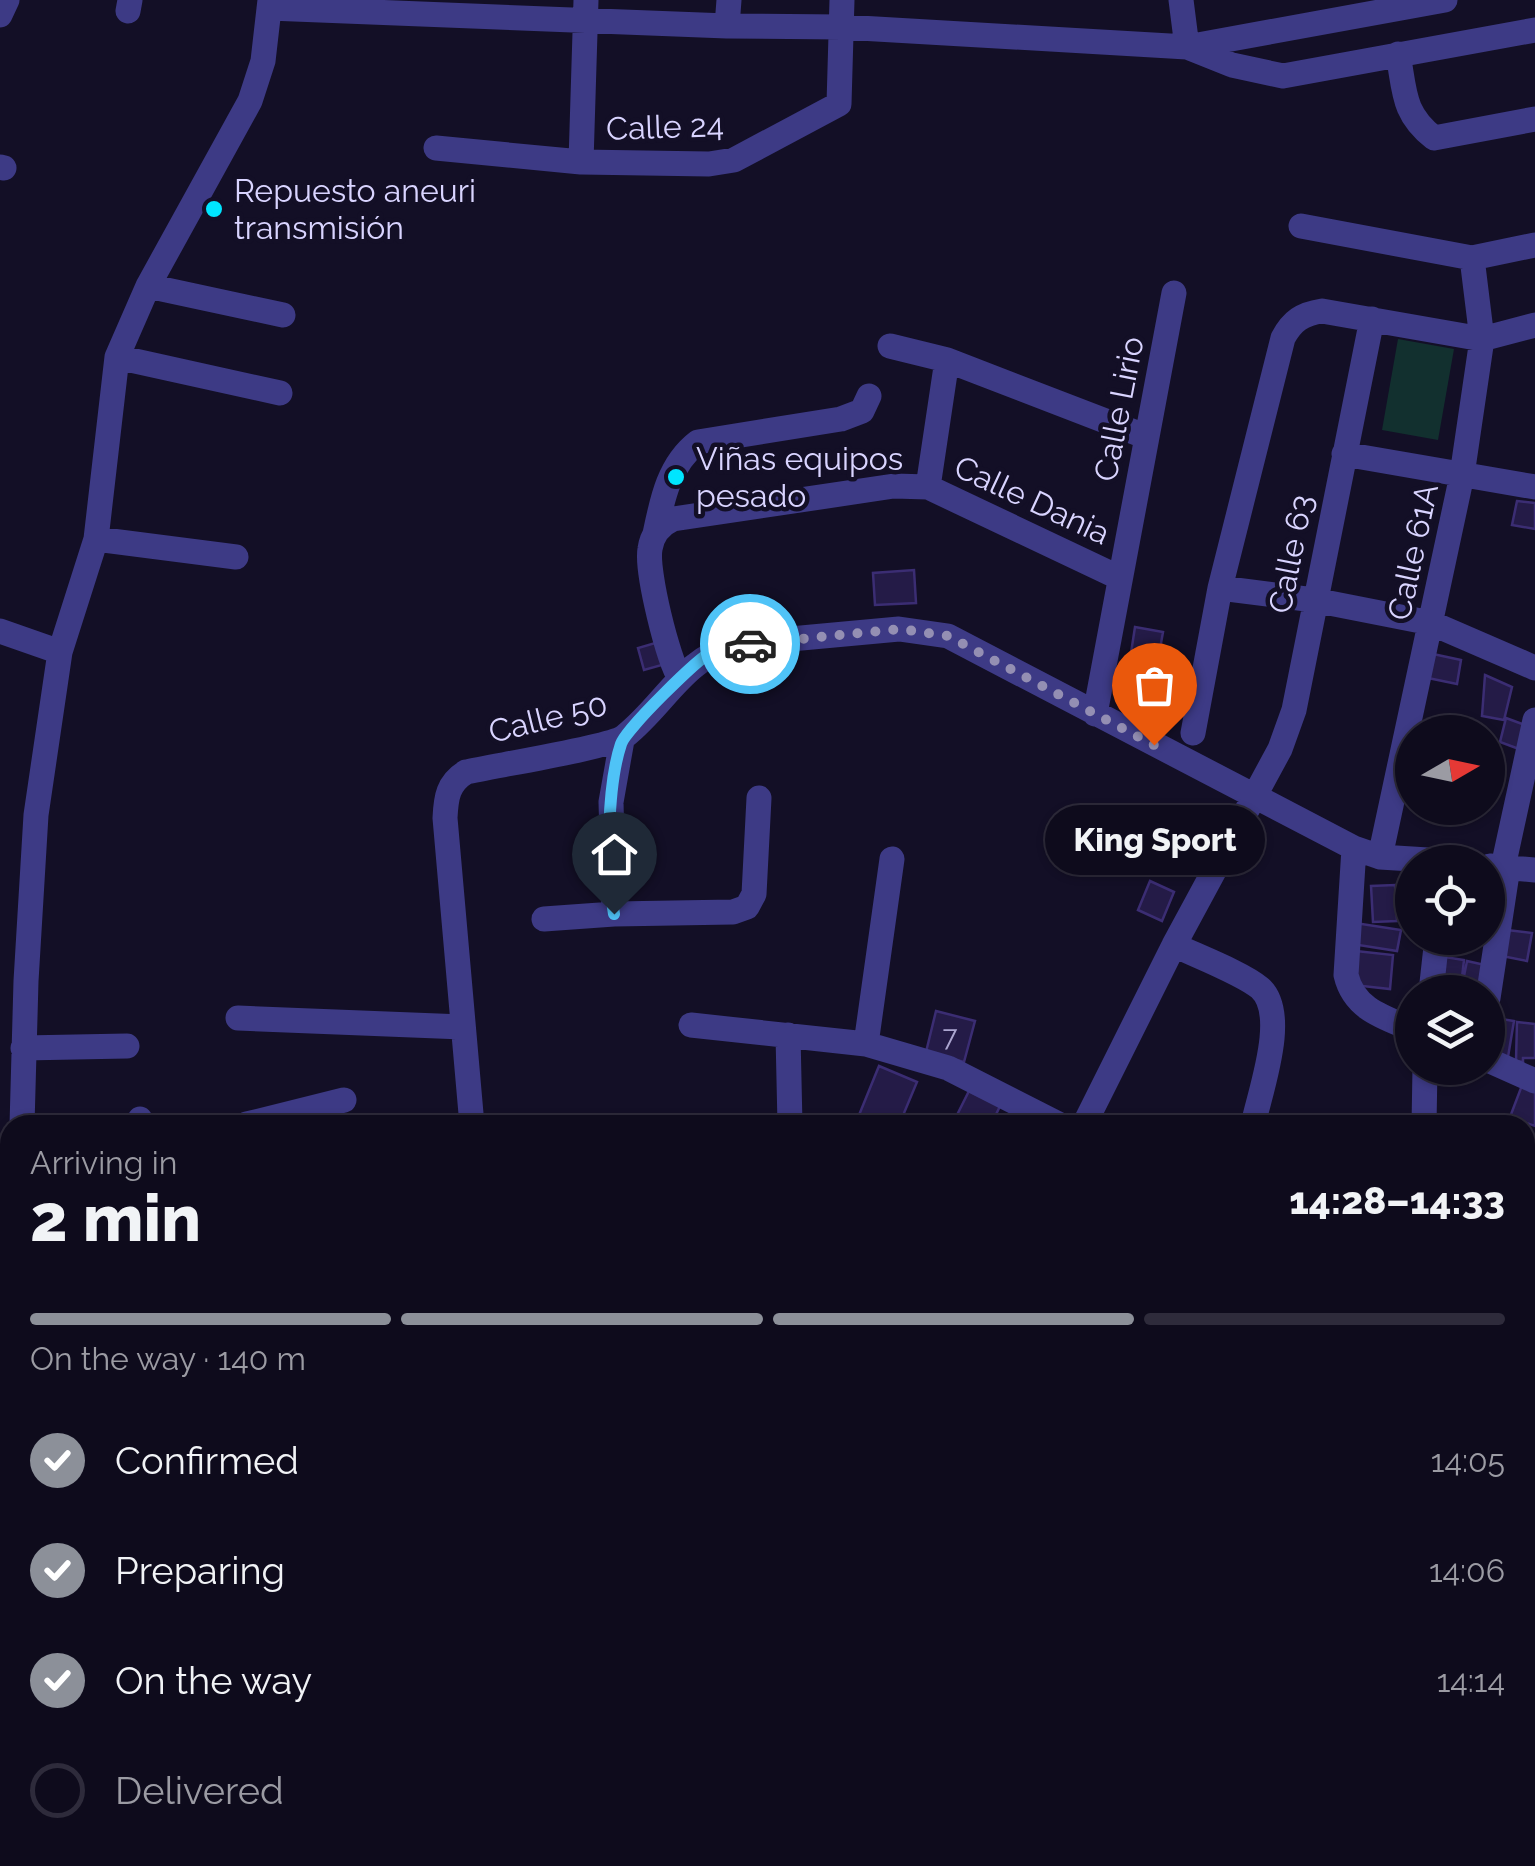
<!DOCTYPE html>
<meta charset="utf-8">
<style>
:root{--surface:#0e0b1c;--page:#171425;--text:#f1f3f6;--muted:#9b9ba3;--line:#2e2b3b;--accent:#8c9099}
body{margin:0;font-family:Raleway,sans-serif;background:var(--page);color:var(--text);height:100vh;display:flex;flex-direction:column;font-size:38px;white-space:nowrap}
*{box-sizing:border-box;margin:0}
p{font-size:32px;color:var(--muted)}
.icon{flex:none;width:55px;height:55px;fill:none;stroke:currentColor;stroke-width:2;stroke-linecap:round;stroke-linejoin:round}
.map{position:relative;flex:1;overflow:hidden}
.side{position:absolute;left:0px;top:1115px;width:1535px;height:752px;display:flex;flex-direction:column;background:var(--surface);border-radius:30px 30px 0 0;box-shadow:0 2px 8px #0004,0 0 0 2px var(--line)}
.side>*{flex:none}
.needle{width:65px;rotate:81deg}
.fabs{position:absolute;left:1395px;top:715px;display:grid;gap:20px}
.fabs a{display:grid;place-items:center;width:110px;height:110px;border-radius:50%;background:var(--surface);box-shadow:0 2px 8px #0004,0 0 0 2px var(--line);font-size:50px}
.pin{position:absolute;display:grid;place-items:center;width:85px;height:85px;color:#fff;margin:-102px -42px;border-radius:50% 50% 50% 0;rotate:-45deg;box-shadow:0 0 10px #0007}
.pin .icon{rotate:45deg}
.courier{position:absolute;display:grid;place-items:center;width:100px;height:100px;margin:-50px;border:8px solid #4fc3f7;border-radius:50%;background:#fff;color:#222;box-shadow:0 2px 12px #0007}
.bubble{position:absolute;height:70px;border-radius:35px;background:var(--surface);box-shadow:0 2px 8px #0004,0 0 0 2px var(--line);font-size:32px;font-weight:800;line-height:70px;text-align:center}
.overview em{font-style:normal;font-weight:800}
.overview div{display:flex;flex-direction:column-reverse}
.overview{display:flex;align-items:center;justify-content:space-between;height:170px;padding:0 30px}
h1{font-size:65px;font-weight:800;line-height:75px}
.bar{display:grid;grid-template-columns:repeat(4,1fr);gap:15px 10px;align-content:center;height:120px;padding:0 30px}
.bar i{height:12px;border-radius:8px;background:var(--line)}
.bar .current{background:var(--accent)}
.bar p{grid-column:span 4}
ol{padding:0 30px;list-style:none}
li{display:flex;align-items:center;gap:30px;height:110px}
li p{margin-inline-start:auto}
li .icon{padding:10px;border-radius:50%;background:var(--accent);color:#fff;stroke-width:4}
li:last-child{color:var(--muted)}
li i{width:55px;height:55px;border:5px solid var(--line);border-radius:50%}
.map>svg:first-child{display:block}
.green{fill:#12302f}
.building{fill:#241b47;stroke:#3b2d73;stroke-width:2.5}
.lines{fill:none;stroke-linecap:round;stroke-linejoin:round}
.minor{stroke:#3d3a85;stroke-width:25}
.done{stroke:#948fb3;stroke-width:10;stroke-dasharray:0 18}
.route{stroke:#4fc3f7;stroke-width:12}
.poi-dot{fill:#00e5ff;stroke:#130f26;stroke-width:4}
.labels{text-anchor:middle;stroke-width:9;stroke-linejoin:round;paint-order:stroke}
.number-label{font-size:28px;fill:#aca6d1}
.street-label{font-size:32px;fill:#d9d4ff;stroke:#130f26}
.poi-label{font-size:32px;fill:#d9d4ff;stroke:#130f26;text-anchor:start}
</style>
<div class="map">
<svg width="1535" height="1866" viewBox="0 0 1535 1866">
<rect width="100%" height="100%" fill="#130f26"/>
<path class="green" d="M1398 339 1454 349 1438 440 1382 430Z"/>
<path class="building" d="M1517 501 1535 503V529L1512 525Z
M914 570 916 603 875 605 873 573Z
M1135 627 1163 632 1156 671 1129 666Z
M662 641 669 663 644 670 638 648Z
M1433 654 1461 660 1457 684 1428 678Z
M1485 675 1512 687 1504 720 1482 716Z
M1134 684 1181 701 1173 724 1126 707Z
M1506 718 1525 725 1519 749 1500 742Z
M1150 881 1174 892 1162 921 1138 910Z
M1395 885 1397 921 1373 922 1371 886Z
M1355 923 1401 930 1397 951 1352 944Z
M1507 930 1532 933 1527 961 1502 956Z
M1356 951 1393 955 1390 989 1353 985Z
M1438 956 1464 960 1461 986 1440 983Z
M1467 961 1485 965 1486 992 1462 986Z
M936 1011 975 1021 964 1062 926 1052Z
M1489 1017 1514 1021 1508 1057 1488 1053Z
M1517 1022 1535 1024V1058H1523V1062L1516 1061Z
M879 1066 917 1082 899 1125H869L857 1120Z
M1524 1080 1535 1084V1126L1510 1117Z
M969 1091 1000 1106 991 1125H952Z"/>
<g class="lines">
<path class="minor" d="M1181 0 1187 47
M269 8 727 26 842 27 1187 47 1445 0
M128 11 130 0
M0 15 7 0
M727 26 729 0
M1187 47 1232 65 1283 76 1535 30
M1398 54C1405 91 1402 113 1434 138L1535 119
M436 148 581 162 709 164 734 160 839 104 842 0
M581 162 586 0
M0 167 4 168
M1301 226 1472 258 1535 245
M148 286 283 315
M890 346 947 360 1147 437
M117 357 280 393
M1344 454 1535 487
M928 487 947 360
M655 534C662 500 669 464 698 442L841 419 862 411 869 396
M96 539 236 557
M1220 588 1314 600 1431 623 1535 668
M0 631 60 652
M680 678C668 660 646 571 650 549 652 535 660 525 673 519L894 486 928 487 1120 578
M1095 714 1174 293
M1193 733 1220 588 1283 338C1292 321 1302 314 1322 311L1482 339 1535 325
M622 740 611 802 614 914 733 912 747 907 754 894 759 798
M1354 848 1346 975C1354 1009 1383 1017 1412 1029
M1380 857 1462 475 1482 339 1472 258
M1490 866 1535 870
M1503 867 1535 720
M544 919 614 914
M1174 945C1197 956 1242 973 1260 988 1289 1014 1260 1091 1253 1125
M1431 992 1437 938
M1488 998 1508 867
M238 1018 463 1027
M691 1025 866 1044 948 1068 1060 1125
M788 1035 790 1125
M866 1044 892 859
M23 1048 127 1046
M1488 1060 1535 1081
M247 1124 344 1100
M22 1125 26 981 36 815 60 652 96 539 117 357 148 286 250 101 263 61 270 0
M140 1125V1119
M472 1125 445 818C446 797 448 783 466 772 492 766 612 747 625 736 666 703 682 660 736 644L899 629 948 636 1354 848 1380 857 1460 862
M1084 1125 1174 945 1280 749 1294 710 1372 319
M1424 1125 1425 1068
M1525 1194 1535 1154
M0 1308H10
M1525 1317H1535
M1525 1403 1535 1402
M1525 1512 1535 1511
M1525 1653H1535
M10 1704 2 1866 217 1861
M444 1858V1866
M760 1858V1866
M1092 1858V1866
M611 1866V1858
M913 1866V1858
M1223 1866 1224 1858
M1363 1866V1858
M1507 1866V1858"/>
</g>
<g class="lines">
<path class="done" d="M750 644 900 629 948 636 1154 745"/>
<path class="route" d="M614 914C606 870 607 786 621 744 625 730 698 658 713 651 724 646 738 644 750 644"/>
</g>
<g class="poi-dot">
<circle cx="214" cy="209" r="10"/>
<circle cx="676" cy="477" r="10"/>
</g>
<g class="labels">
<g class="number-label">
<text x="950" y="1046">7</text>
</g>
<g class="street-label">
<text transform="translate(665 127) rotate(-2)" y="11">Calle 24</text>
<text transform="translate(1119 409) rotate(-79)" y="11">Calle Lirio</text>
<text transform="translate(1032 500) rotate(25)" y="11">Calle Dania</text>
<text transform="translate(1413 552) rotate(-78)" y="11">Calle 61A</text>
<text transform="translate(1291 554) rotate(-79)" y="11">Calle 63</text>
<text transform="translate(548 718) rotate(-14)" y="11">Calle 50</text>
</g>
<g class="poi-label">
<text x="234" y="202">Repuesto aneuri<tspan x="234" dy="37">transmisión</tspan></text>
<text x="696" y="470">Viñas equipos<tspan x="696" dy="37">pesado</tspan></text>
</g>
</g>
</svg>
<div class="fabs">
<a><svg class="needle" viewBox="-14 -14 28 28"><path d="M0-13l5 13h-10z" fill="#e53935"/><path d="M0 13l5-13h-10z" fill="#9b9ba3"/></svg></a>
<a><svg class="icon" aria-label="locate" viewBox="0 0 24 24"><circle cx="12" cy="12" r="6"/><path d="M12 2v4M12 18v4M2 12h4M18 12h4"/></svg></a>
<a><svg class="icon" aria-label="layers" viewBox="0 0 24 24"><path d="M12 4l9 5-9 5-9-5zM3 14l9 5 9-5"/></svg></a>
</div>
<div class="pin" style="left:1154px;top:745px;background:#ea580c"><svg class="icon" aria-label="bag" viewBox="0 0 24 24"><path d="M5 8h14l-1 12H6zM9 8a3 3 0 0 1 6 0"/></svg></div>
<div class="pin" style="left:614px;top:914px;background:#1f2937"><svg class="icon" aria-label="home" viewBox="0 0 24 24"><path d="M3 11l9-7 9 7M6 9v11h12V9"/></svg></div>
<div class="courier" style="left:750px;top:644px"><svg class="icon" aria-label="car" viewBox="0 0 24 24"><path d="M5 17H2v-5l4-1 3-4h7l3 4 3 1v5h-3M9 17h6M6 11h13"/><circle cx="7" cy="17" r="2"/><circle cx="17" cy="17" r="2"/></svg></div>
<div class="bubble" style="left:1045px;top:805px;width:220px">King Sport</div>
<section class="side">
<div class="overview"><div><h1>2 min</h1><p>Arriving in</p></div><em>14:28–14:33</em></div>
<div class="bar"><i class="current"></i><i class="current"></i><i class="current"></i><i></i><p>On the way · 140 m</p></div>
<ol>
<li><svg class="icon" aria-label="check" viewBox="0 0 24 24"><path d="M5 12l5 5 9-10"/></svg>Confirmed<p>14:05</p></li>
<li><svg class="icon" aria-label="check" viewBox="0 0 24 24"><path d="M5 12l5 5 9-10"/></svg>Preparing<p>14:06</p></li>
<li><svg class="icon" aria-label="check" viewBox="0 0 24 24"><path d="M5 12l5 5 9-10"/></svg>On the way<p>14:14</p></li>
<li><i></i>Delivered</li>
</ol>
</section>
</div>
